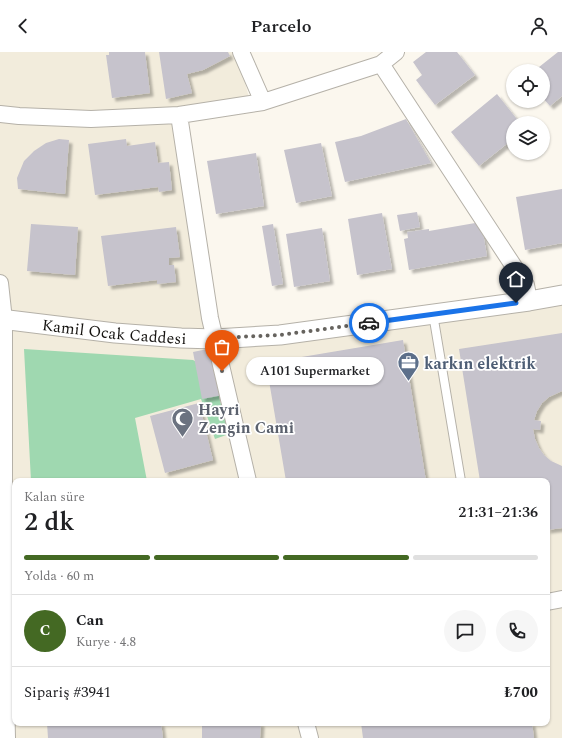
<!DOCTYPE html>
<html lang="tr">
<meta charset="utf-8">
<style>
:root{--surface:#fff;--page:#f6f6f6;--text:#202124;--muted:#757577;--line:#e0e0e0;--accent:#446923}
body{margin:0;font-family:Spectral,serif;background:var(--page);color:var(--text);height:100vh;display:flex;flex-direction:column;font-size:15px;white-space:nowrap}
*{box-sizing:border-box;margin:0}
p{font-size:13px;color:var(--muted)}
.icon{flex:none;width:22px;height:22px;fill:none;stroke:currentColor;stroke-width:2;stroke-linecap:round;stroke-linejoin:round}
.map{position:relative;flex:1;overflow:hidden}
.side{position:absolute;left:12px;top:426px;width:538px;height:248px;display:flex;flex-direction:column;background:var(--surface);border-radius:8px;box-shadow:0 1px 3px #0004}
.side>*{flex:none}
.controls{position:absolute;left:506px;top:12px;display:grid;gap:8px}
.controls a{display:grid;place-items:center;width:44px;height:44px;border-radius:50%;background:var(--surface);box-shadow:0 1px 3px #0004;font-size:20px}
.pin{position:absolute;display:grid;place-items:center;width:34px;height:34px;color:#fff;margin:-41px -17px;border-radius:50% 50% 50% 0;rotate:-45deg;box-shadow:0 0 4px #0007}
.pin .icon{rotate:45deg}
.courier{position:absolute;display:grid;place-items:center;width:40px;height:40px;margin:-20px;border:3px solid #1a73e8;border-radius:50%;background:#fff;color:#222;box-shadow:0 1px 5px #0007}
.bubble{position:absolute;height:28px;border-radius:14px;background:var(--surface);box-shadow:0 1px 3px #0004;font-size:13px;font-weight:600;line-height:28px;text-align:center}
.summary em{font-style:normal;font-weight:600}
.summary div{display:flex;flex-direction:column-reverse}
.summary{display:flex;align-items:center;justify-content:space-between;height:68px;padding:0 12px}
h1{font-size:26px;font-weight:600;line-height:30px}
.bar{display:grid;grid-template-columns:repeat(4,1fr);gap:6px 4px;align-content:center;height:48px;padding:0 12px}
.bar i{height:5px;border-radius:3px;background:var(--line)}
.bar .current{background:var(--accent)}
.bar p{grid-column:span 4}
.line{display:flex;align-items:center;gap:10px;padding:0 12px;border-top:1px solid var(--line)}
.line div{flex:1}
.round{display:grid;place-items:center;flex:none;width:42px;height:42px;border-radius:21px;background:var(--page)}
header{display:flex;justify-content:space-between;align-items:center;height:52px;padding:0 12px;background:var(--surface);font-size:18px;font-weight:600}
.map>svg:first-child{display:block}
.built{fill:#f2ecdc;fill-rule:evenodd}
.green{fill:#9fd8b0}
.building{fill:#c6c3cc;filter:url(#shadow)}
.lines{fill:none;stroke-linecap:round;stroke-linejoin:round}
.service-casing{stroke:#b5b1a8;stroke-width:10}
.minor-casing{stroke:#b5b1a8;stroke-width:18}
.tertiary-casing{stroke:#b5b1a8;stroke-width:21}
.service{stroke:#fff;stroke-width:8}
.minor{stroke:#fff;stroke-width:16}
.tertiary{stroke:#fff;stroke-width:19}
.done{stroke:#66635e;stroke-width:4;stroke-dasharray:0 7.2}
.route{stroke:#1a73e8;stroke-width:5}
.labels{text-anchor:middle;stroke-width:3.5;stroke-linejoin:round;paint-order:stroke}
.street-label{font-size:16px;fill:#151310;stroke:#fff}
.service-label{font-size:16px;font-weight:bold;fill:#4e5e75;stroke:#fff;text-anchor:start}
.worship-label{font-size:16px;font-weight:bold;fill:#5b616d;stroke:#fff;text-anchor:start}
</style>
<header><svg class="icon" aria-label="back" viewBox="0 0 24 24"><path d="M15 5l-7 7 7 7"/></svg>Parcelo<svg class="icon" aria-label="person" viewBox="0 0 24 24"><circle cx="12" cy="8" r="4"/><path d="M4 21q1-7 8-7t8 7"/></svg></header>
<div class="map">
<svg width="562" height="686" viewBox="0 0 562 686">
<defs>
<filter id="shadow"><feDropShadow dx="3.5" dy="3.5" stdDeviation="1" flood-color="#0004"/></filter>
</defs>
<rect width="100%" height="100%" fill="#fbf7ee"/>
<path class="built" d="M0 0H237L252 57 175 72 217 288 562 242V686H0ZM15 429H547V671H15Z"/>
<path class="green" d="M24 297 193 308 212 319 229 382 215 387 201 347 135 366 147 429H31Z"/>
<path class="building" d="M109 0H145L150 41 112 46 106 3H109Z
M159 0H228L230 4 203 18 187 22 192 41 166 47Z
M426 0H457L475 23 435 53 416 28 422 23 413 10Z
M558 0H562V44L550 54 543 46V19H534Z
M497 42 520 71H513V87L479 114 451 80Z
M406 67 431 111 345 130 335 90 361 84Z
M59 87 69 88 65 142 18 137 17 126 24 109 34 99 46 91Z
M126 87 127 94 155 90 158 111 169 110 172 138 159 140 158 135 95 143 88 92Z
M321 91 332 144 296 151 284 98Z
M256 101 264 154 216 162 207 109Z
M562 137V191L525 198 516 145Z
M417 160 420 175 400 179 397 163Z
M382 161 392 217 357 223 348 167Z
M481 170 487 204 409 218 404 187 408 186 407 180 429 177V179Z
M31 172 78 175 75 223 27 219Z
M273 172 283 232 272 234 262 174Z
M176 175 180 205 169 206V213H174L176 230 157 232V228L108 234 101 184Z
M322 176 330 229 294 235 286 182Z
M562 281V339L549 345 542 351 537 359 534 368 541 369 540 378 533 377 535 387 539 396 544 403 551 409 562 414V476L547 478V429H480L459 297Z
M403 288 426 429H286L266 311Z
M217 295 228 342 202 347 193 300Z
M199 351 213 408 165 421 150 364Z
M47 671H161L163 686H48Z
M202 671H261L260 686H202Z
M361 671H532L534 686H363Z"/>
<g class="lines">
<defs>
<path id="service" d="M433 262 461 429"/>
<path id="minor" d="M241 0 263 50
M381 12 526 233 529 249
M0 62 19 64 91 67 179 63 263 50 381 12 396 0
M179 63 210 266 248 429
M0 231 4 268V553L7 686
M547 550 562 547
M306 671 310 686"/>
<g id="tertiary">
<path id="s1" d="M0 267 115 281 181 286 215 287 280 283 529 249 562 243"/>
</g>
</defs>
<use href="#service" class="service-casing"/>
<use href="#minor" class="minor-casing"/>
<use href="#tertiary" class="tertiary-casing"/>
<use href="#service" class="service"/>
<use href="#minor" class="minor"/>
<use href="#tertiary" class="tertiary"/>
</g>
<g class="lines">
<path class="done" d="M222 319 215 286 280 283 369 271"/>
<path class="route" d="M369 271 516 251"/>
</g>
<defs>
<symbol id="office-pin" viewBox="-11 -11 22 30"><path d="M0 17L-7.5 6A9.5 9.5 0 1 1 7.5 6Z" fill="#5c6f8a" stroke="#fff"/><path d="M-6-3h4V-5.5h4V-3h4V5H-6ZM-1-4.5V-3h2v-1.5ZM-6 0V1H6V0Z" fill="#fff"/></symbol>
<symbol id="mosque-pin" viewBox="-11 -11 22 30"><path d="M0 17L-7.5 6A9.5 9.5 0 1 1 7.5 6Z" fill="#6b7280" stroke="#fff"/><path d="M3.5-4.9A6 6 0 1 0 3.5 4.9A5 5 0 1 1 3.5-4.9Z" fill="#fff"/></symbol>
</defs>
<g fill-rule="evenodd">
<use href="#office-pin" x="396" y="298" width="25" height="34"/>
<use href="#mosque-pin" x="170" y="354" width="25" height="34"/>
</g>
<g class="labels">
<g class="street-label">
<text dy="6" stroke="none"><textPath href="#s1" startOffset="115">Kamil Ocak Caddesi</textPath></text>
</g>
<g class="service-label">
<text x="424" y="317">karkın elektrik</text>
</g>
<g class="worship-label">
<text x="198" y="363">Hayri<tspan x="198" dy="18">Zengin Cami</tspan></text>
</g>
</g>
</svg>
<div class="controls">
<a><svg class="icon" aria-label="locate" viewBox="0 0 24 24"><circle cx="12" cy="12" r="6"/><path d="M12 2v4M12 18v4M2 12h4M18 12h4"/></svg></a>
<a><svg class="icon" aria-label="layers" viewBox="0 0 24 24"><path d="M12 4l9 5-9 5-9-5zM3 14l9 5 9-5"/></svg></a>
</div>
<div class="pin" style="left:222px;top:319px;background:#ea580c"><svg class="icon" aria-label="bag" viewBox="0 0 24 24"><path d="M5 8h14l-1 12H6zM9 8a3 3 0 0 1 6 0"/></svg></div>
<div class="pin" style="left:516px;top:251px;background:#1f2937"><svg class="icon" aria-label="home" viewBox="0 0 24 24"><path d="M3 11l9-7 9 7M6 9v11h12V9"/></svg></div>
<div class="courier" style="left:369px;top:271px"><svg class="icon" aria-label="car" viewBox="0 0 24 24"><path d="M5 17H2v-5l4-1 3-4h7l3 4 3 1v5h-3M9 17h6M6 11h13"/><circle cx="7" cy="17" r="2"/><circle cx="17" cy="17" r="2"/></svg></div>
<div class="bubble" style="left:246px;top:305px;width:138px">A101 Supermarket</div>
<section class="side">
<div class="summary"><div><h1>2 dk</h1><p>Kalan süre</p></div><em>21:31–21:36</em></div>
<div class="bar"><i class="current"></i><i class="current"></i><i class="current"></i><i></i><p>Yolda · 60 m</p></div>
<div class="line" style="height:72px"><b class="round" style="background:var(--accent);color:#fff">C</b><div><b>Can</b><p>Kurye · 4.8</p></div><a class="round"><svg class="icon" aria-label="chat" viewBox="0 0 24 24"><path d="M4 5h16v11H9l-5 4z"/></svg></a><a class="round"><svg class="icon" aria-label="phone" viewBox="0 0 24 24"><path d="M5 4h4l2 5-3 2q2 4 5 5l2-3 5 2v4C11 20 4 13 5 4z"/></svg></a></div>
<div class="line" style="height:52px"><div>Sipariş #3941</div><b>₺700</b></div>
</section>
</div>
